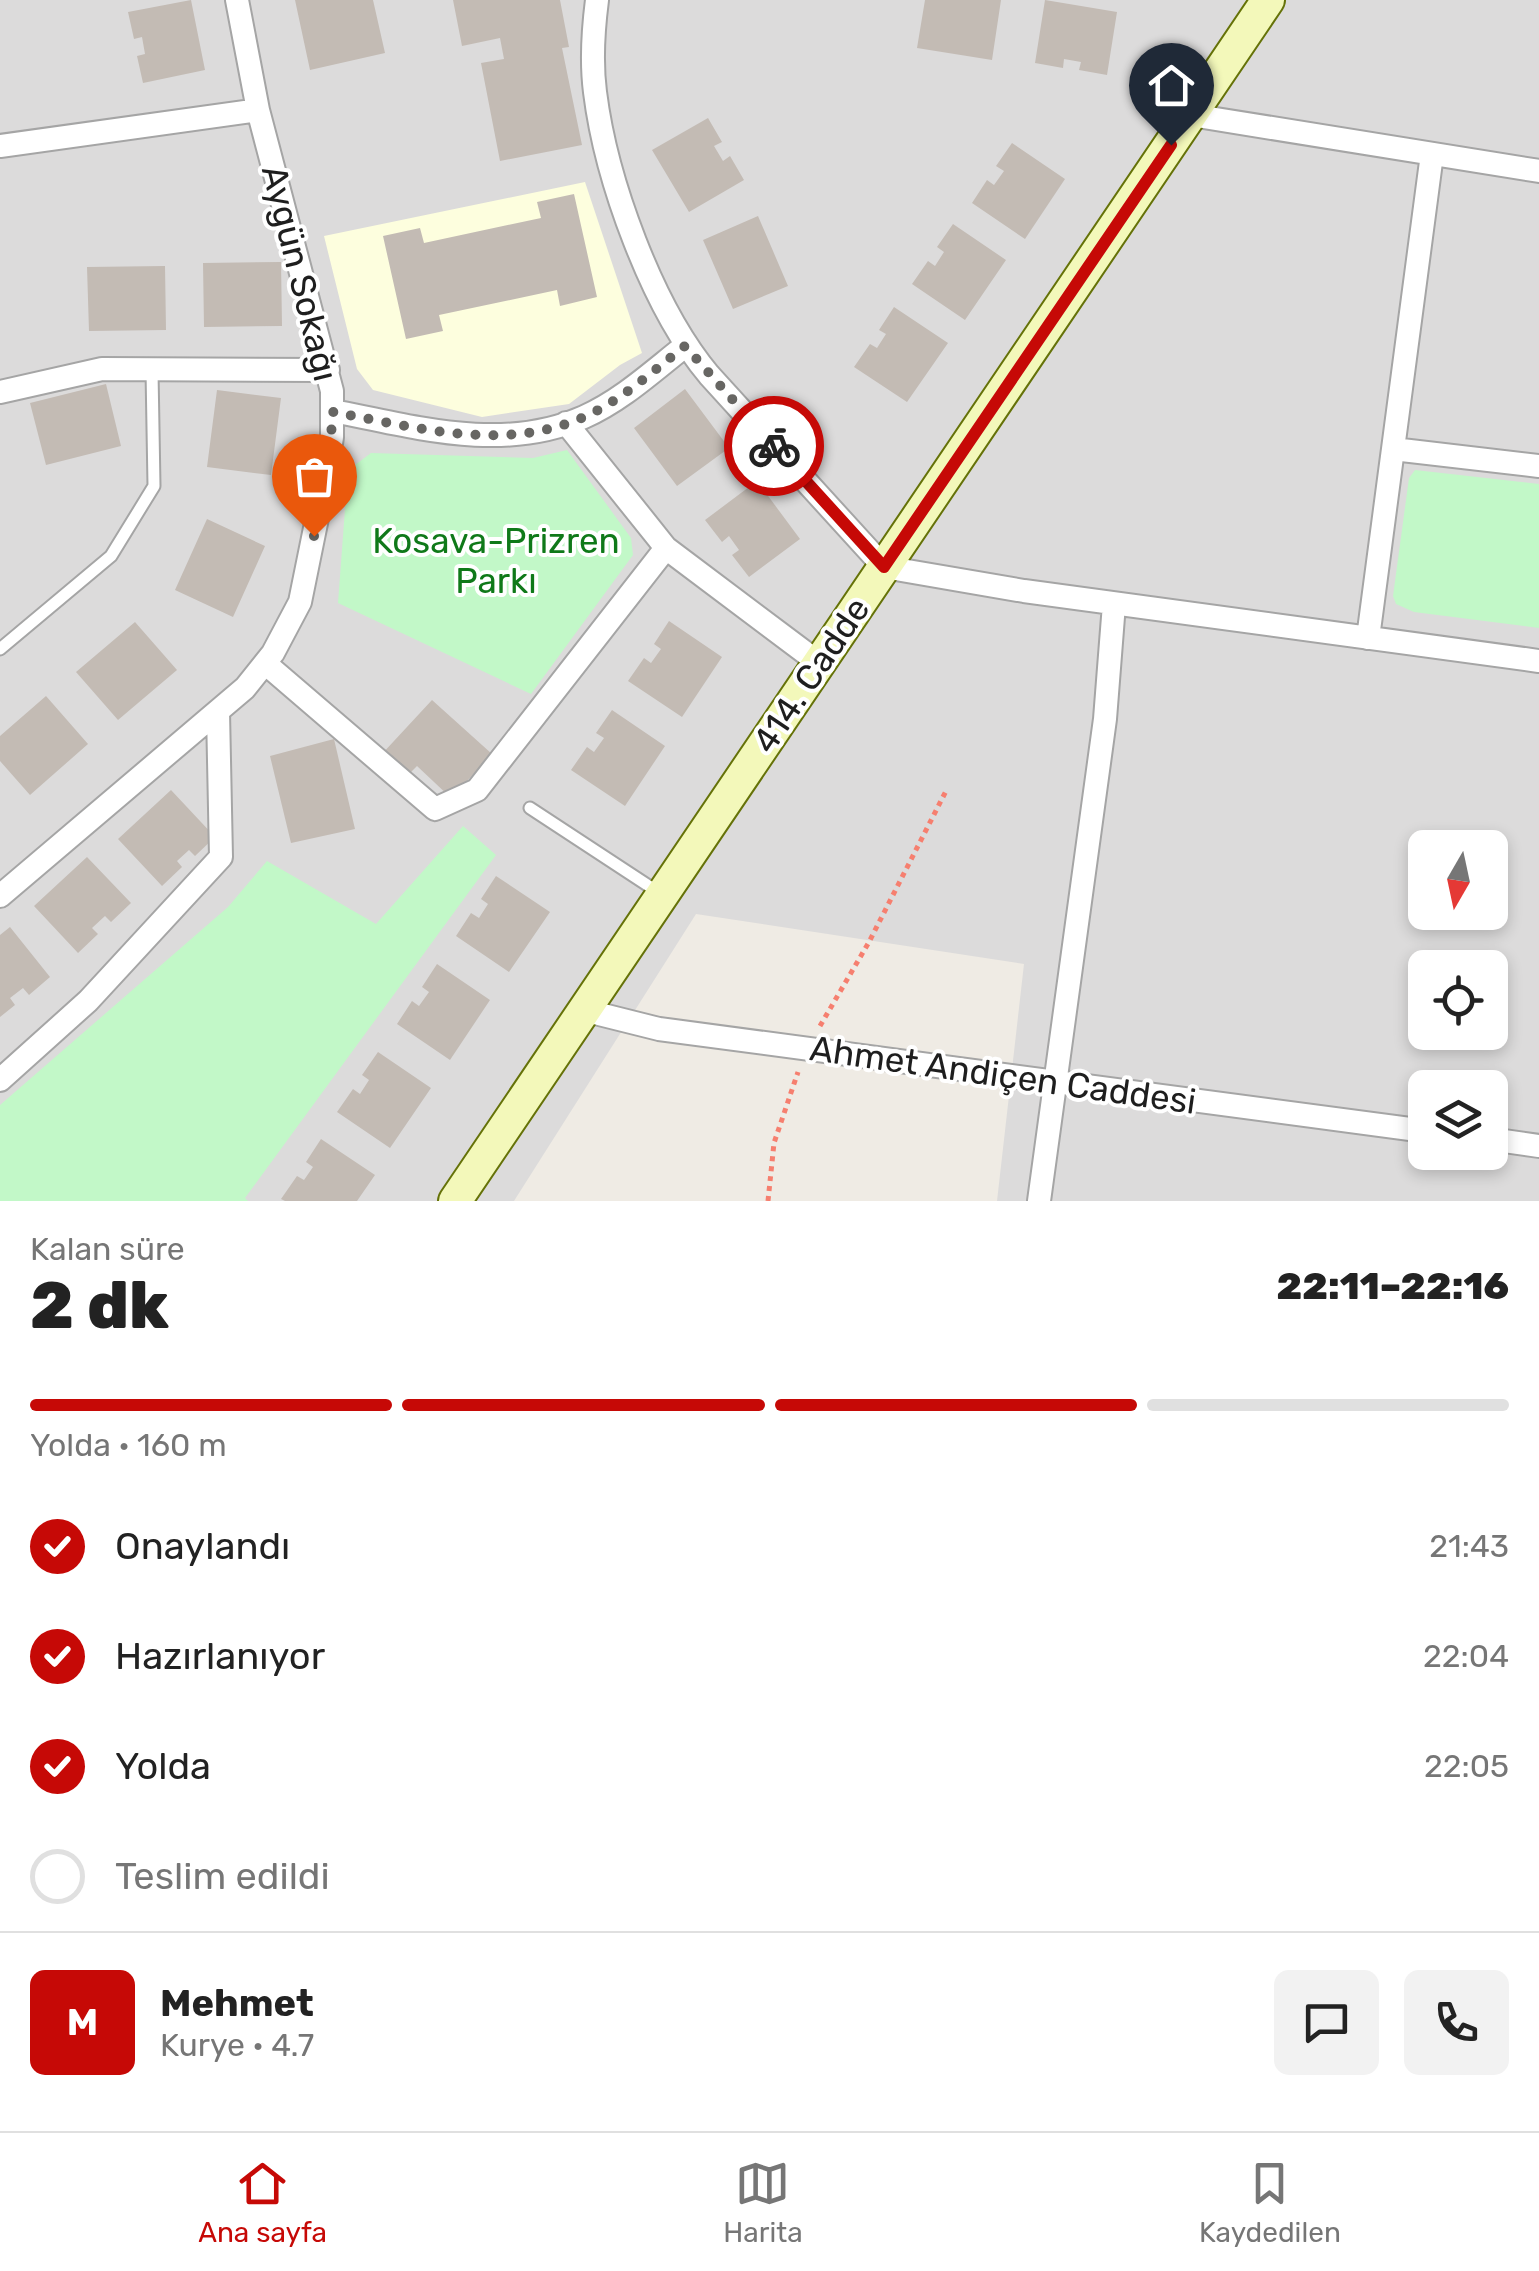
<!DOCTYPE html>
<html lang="tr">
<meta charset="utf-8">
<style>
:root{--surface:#fff;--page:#f2f2f2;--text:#222;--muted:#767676;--line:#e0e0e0;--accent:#c60906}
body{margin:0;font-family:Rubik,sans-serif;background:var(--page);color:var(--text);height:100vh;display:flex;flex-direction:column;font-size:38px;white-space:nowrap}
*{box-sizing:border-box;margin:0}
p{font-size:32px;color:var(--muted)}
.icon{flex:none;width:55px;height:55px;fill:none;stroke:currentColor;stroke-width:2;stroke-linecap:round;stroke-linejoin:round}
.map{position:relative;height:1201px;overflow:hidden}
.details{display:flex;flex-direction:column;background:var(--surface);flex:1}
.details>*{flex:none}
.needle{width:65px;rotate:189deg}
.fabs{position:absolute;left:1408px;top:830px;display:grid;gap:20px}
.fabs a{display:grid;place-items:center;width:100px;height:100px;border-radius:15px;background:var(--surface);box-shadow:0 5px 15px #0003;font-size:50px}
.pin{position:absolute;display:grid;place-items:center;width:85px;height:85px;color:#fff;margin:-102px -42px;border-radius:50% 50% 50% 0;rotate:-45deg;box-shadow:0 0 10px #0007}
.pin .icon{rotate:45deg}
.courier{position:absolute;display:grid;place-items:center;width:100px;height:100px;margin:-50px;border:8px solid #c60906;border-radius:50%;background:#fff;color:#222;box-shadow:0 2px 12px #0007}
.head em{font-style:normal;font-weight:800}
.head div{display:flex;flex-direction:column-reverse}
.head{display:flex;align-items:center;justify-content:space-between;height:170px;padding:0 30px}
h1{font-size:65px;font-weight:800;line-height:75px}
.bar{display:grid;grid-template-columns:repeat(4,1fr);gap:15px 10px;align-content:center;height:120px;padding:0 30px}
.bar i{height:12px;border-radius:8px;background:var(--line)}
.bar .on{background:var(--accent)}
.bar p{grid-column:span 4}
.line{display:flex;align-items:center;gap:25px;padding:0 30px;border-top:2px solid var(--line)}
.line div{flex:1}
.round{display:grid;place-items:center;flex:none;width:105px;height:105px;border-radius:15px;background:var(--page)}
ol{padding:0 30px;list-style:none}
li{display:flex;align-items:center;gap:30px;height:110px}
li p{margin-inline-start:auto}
li .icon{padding:10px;border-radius:50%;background:var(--accent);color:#fff;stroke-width:4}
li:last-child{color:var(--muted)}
li i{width:55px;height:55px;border:5px solid var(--line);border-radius:50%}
.tabs{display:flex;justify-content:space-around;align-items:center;height:140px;border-top:2px solid var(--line);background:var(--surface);font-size:28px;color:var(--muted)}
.tabs a{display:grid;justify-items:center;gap:5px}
.tabs .on{color:var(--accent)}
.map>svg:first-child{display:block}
.residential{fill:#dcdbdb;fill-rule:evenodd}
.education{fill:#fdfede}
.park{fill:#c2f8c8}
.building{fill:#c3bbb4}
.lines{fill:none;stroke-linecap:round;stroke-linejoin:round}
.service-casing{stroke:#a5a5a5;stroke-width:15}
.minor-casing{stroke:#a5a5a5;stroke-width:26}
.secondary-casing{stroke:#657208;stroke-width:36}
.path{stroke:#f67f6f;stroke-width:5;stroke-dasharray:5 5;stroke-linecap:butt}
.service{stroke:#fff;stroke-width:11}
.minor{stroke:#fff;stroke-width:22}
.secondary{stroke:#f3f8ba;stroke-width:32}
.done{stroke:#676663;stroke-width:10;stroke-dasharray:0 18}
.route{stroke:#c60906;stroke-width:12}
.labels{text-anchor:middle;stroke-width:8;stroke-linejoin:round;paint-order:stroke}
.street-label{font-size:35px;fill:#1e1e1e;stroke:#fff}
.park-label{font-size:35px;fill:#0f7919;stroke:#fff}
</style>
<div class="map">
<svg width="1539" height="1201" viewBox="0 0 1539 1201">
<rect width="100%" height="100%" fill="#efebe4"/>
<path class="residential" d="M0 0H1539V1201H997L1024 964 696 914 514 1201H0ZM1425 848H1490V912H1425ZM1425 968H1490V1032H1425ZM1425 1088H1490V1152H1425Z"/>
<path class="education" d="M585 182 642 353 620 365 569 404 482 417 373 390 357 369 324 236Z"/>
<path class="park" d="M567 450 631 538 633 555 531 694 338 603 347 482 355 465 371 453 533 458Z
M1415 470 1539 484V628L1414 612 1396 604 1393 596 1409 478Z
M463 826 496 855 245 1198 248 1201H0V1105L228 907 267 861 376 924Z"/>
<path class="building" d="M191 0 205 70 143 83 137 56 145 54 142 37 134 39 128 12Z
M295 0H373L385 53 310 70Z
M453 0H560L569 47 562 48 582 145 500 161 481 63 504 59 500 38 462 46Z
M925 0H1001L992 60 917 48Z
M1045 0 1117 12 1107 75 1079 70 1081 62 1064 59 1063 68 1035 63Z
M708 118 722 142 714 146 723 161 730 156 744 180 689 212 652 150Z
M1012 143 1065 179 1025 239 972 203 987 180 994 185 1004 171 996 166Z
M574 194 597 297 560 306 557 290 439 315 443 331 406 339 383 236 420 228 424 243 541 218 537 202Z
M758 216 788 286 733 309 703 240Z
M953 224 1006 260 965 320 912 284 928 261 935 266 944 252 937 247Z
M281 262 282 326 204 327 203 263Z
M165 266 166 330 89 331 87 267Z
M894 307 948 343 907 402 854 367 870 344 877 348 886 334 879 330Z
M106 384 121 446 46 465 30 403Z
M685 389 729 448 677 486 634 428Z
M217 390 281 398 271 475 207 467Z
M757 481 800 539 749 577 732 555 739 550 729 536 722 542 705 520Z
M207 519 265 546 233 617 175 590Z
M669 621 722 657 682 717 628 681 644 658 651 663 661 649 654 644Z
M135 622 177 670 118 720 76 672Z
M46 696 88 744 30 795 0 761V736Z
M432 700 492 754 451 798 417 766 406 777 381 755Z
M612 710 665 746 625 806 571 770 587 747 594 752 604 738 596 733Z
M334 739 355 829 291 843 270 756Z
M171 790 215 837 195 856 189 850 177 861 182 867 162 886 118 839Z
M87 857 131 903 111 922 105 916 92 928 98 934 78 953 34 906Z
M496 876 550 912 509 972 456 936 471 913 479 918 488 904 481 899Z
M10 927 50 977 29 995 23 988 10 998 15 1005 0 1017V935Z
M437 964 490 1000 450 1060 397 1024 412 1001 419 1006 429 992 422 987Z
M378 1052 431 1088 390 1148 337 1112 353 1089 360 1094 369 1080 362 1075Z
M321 1139 375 1175 357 1201H285L281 1199 297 1176 304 1180 313 1167 306 1162Z"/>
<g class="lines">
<defs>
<path id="service" d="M0 649 111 556 154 486 152 371
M530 808 658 892"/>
<path id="minor" d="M597 0C593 31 591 61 595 92 606 180 652 307 709 375L884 567 1024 591 1539 661
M1191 115 1539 171
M0 146 258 110
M0 392 102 369 328 370
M333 411C415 427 504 453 584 417 622 400 653 371 685 346
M566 423 666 548 819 663
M1393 449 1539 466
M1368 638 1432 154
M266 664 435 809 477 790 666 548
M0 896 245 688 273 653 300 602 327 469 332 437V391L258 110 237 0
M583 1010 659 1029 1425 1131
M0 1080 88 1001 221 857 218 712
M1490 1139 1539 1146
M1039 1201 1105 719 1114 604"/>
<path id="secondary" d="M455 1201 1268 0"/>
</defs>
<use href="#service" class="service-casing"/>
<use href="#minor" class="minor-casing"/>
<use href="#secondary" class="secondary-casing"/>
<path class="path" d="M820 1026 869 942 946 791
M768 1201 774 1143 798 1072"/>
<use href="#service" class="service"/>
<use href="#minor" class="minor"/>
<use href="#secondary" class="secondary"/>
</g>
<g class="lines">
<path class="done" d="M314 536 328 469 333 412C415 427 504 453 584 417 622 400 653 371 685 346L774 446"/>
<path class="route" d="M774 446 884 567 1171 145"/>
</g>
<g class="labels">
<g class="street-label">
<text transform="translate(300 273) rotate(76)" y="12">Aygün Sokağı</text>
<text transform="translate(811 675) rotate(-56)" y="12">414. Cadde</text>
<text transform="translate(1003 1075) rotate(8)" y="12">Ahmet Andiçen Caddesi</text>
</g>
<g class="park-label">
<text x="496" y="553">Kosava-Prizren<tspan x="496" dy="40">Parkı</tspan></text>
</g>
</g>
</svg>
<div class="fabs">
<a><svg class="needle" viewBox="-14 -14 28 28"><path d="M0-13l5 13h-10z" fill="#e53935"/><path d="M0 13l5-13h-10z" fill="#767676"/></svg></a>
<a><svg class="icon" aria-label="locate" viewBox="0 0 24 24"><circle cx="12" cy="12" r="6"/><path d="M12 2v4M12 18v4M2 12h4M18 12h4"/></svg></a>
<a><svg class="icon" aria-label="layers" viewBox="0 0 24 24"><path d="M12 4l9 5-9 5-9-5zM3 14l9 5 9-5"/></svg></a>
</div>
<div class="pin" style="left:314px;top:536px;background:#ea580c"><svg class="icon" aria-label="bag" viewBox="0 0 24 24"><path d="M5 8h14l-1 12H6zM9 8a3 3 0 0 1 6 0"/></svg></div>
<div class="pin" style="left:1171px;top:145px;background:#1f2937"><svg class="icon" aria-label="home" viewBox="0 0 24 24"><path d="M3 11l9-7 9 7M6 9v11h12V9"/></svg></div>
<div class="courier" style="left:774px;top:446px"><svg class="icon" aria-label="bike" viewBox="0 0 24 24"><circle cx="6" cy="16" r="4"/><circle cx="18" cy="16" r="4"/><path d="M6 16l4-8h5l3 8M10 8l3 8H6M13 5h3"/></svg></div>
</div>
<section class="details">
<div class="head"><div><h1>2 dk</h1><p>Kalan süre</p></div><em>22:11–22:16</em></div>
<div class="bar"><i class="on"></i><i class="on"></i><i class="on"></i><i></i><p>Yolda · 160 m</p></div>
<ol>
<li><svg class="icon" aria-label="check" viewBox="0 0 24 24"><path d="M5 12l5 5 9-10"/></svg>Onaylandı<p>21:43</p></li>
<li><svg class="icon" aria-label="check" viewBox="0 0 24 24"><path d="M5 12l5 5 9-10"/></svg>Hazırlanıyor<p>22:04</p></li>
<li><svg class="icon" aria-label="check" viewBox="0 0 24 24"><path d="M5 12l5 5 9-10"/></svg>Yolda<p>22:05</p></li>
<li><i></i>Teslim edildi</li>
</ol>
<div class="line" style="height:180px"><b class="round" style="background:var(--accent);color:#fff">M</b><div><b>Mehmet</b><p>Kurye · 4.7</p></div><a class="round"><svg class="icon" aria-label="chat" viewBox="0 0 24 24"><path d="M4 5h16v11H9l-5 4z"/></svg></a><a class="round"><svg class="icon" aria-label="phone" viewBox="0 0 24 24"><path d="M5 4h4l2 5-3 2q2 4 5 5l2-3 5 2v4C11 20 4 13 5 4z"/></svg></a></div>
</section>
<nav class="tabs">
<a class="on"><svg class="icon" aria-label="home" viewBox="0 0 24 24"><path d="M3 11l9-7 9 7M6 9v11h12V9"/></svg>Ana sayfa</a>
<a><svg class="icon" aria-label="map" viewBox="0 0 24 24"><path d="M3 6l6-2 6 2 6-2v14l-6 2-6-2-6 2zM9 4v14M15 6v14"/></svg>Harita</a>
<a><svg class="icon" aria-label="saved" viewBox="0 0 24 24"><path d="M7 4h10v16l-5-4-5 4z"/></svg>Kaydedilen</a>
</nav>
